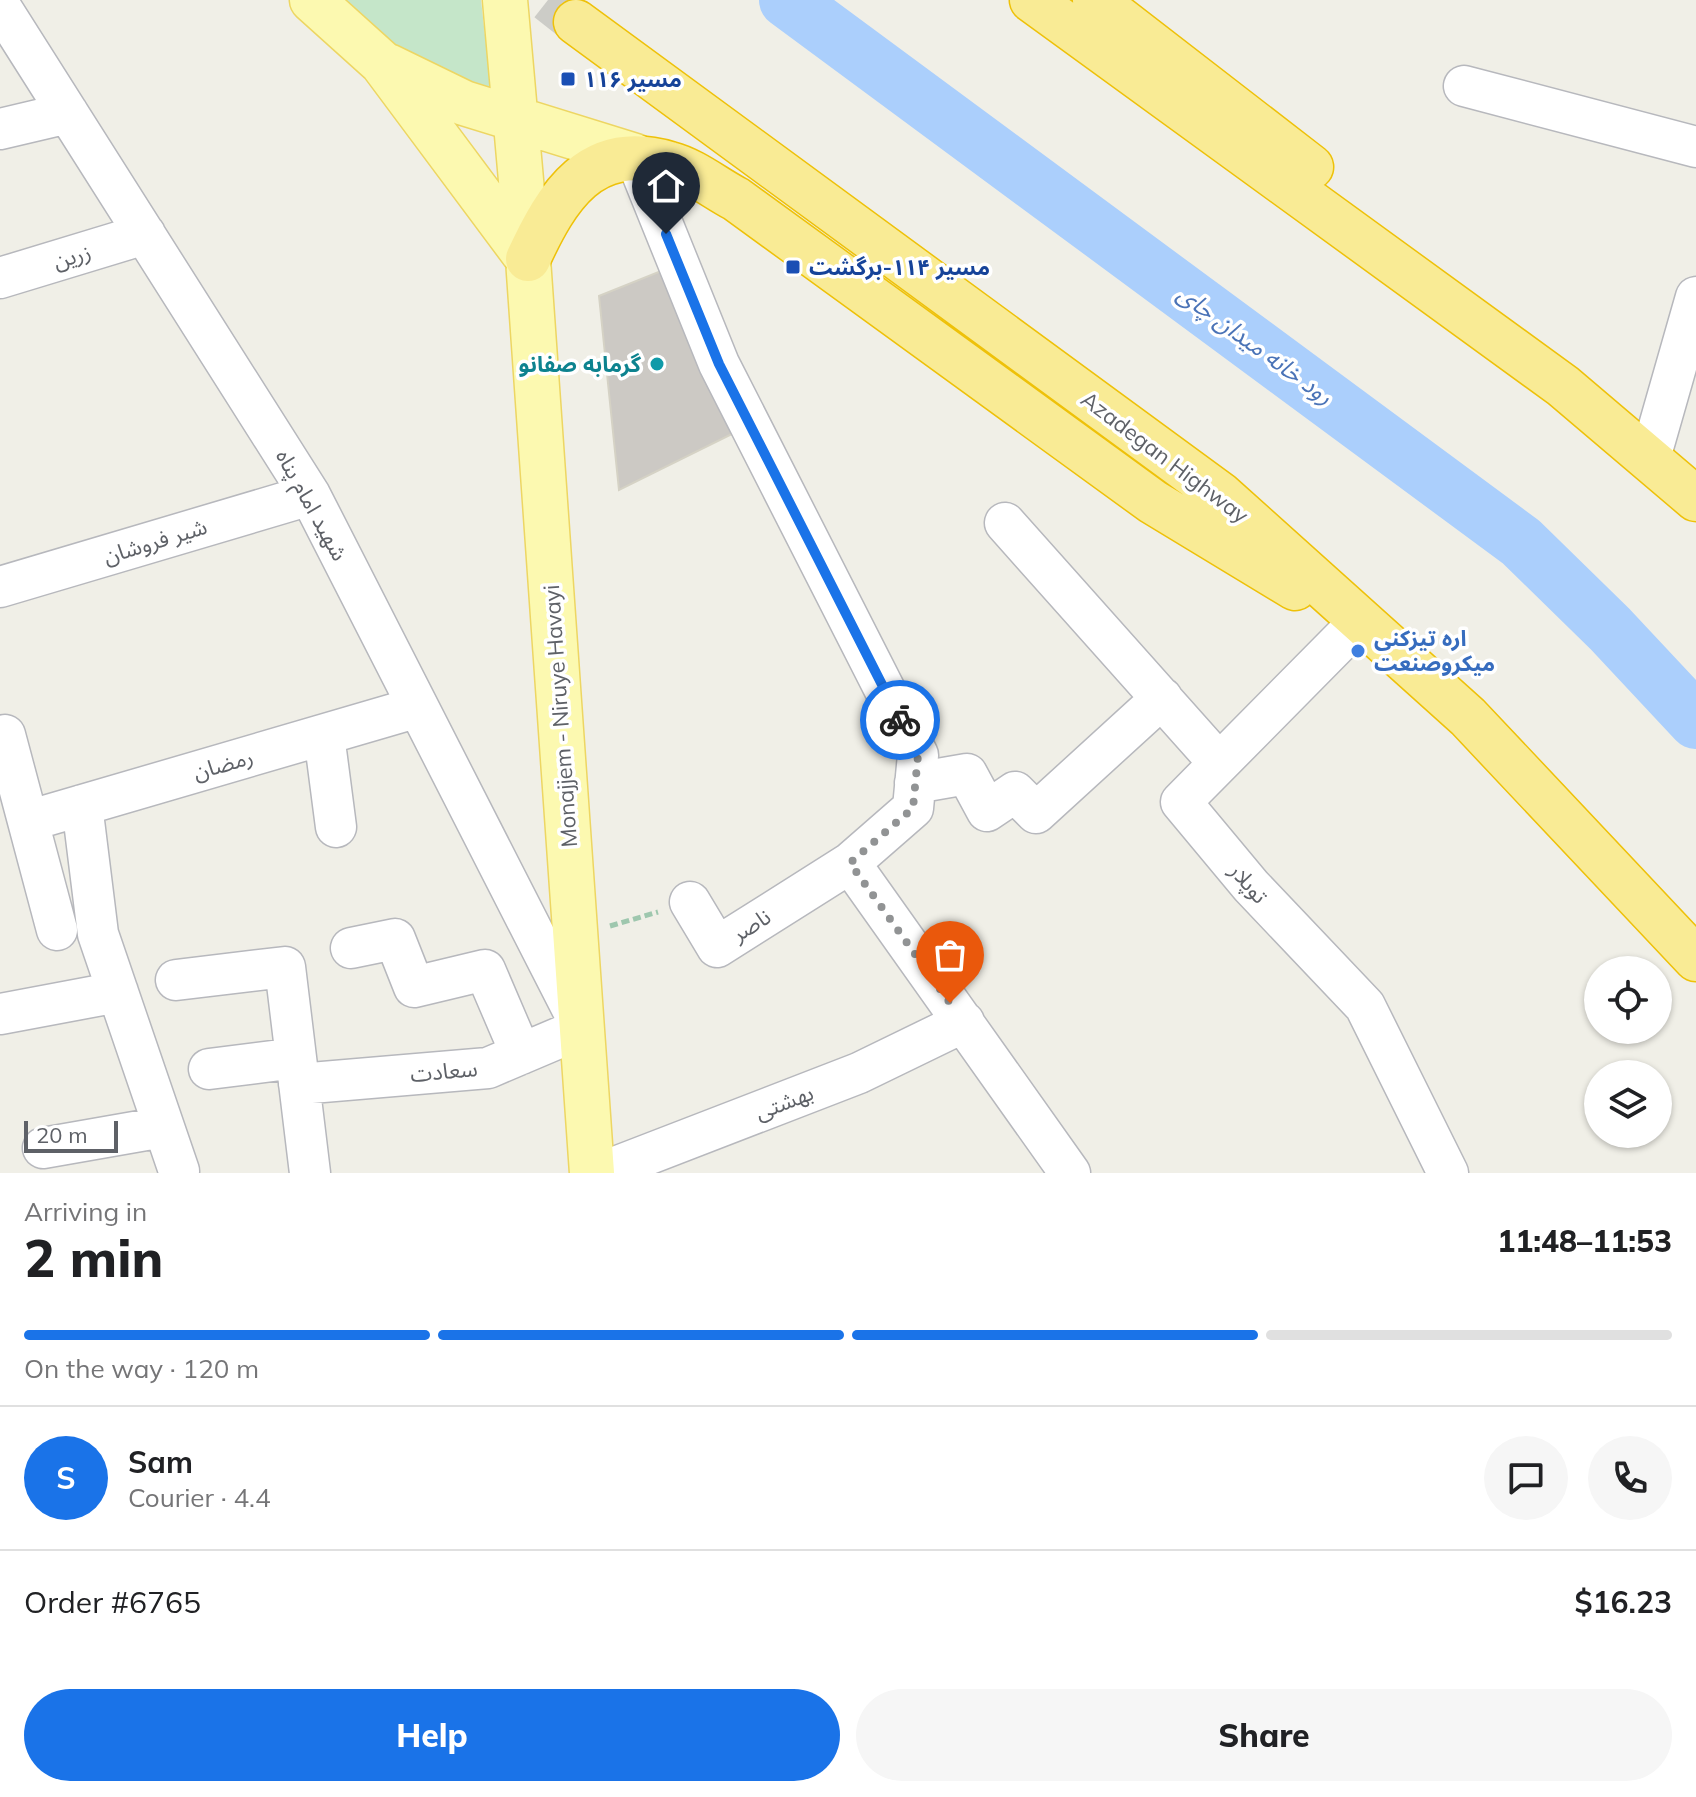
<!DOCTYPE html>
<meta charset="utf-8">
<style>
:root{--surface:#fff;--page:#f6f6f6;--text:#202124;--muted:#757577;--line:#e0e0e0;--accent:#1a73e8}
body{margin:0;font-family:Mulish,"Noto Sans Arabic",sans-serif;background:var(--page);color:var(--text);height:100vh;display:flex;flex-direction:column;font-size:30px;white-space:nowrap}
*{box-sizing:border-box;margin:0}
p{font-size:26px;color:var(--muted)}
.icon{flex:none;width:44px;height:44px;fill:none;stroke:currentColor;stroke-width:2;stroke-linecap:round;stroke-linejoin:round}
.map{position:relative;height:1173px;overflow:hidden}
.sheet{display:flex;flex-direction:column;background:var(--surface);flex:1}
.sheet>*{flex:none}
.controls{position:absolute;left:1584px;top:956px;display:grid;gap:16px}
.controls a{display:grid;place-items:center;width:88px;height:88px;border-radius:50%;background:var(--surface);box-shadow:0 2px 6px #0004;font-size:40px}
.scale{position:absolute;left:24px;bottom:20px;width:94px;box-sizing:border-box;padding-left:8px;border:4px solid #5e6167;border-top:0;font-size:22px;line-height:28px;white-space:nowrap;color:#5e6167;-webkit-text-stroke:6px #fff;paint-order:stroke}
.pin{position:absolute;display:grid;place-items:center;width:68px;height:68px;color:#fff;margin:-82px -34px;border-radius:50% 50% 50% 0;rotate:-45deg;box-shadow:0 0 8px #0007}
.pin .icon{rotate:45deg}
.courier{position:absolute;display:grid;place-items:center;width:80px;height:80px;margin:-40px;border:6px solid #1a73e8;border-radius:50%;background:#fff;color:#222;box-shadow:0 2px 10px #0007}
.head em{font-style:normal;font-weight:800}
.head div{display:flex;flex-direction:column-reverse}
.head{display:flex;align-items:center;justify-content:space-between;height:136px;padding:0 24px}
h1{font-size:52px;font-weight:800;line-height:60px}
.bar{display:grid;grid-template-columns:repeat(4,1fr);gap:12px 8px;align-content:center;height:96px;padding:0 24px}
.bar i{height:10px;border-radius:6px;background:var(--line)}
.bar .selected{background:var(--accent)}
.bar p{grid-column:span 4}
.line{display:flex;align-items:center;gap:20px;padding:0 24px;border-top:2px solid var(--line)}
.line div{flex:1}
.round{display:grid;place-items:center;flex:none;width:84px;height:84px;border-radius:42px;background:var(--page)}
.button{display:flex;gap:16px;margin-top:auto;padding:16px 24px}
.button a{flex:1;height:92px;border-radius:48px;background:var(--accent);color:#fff;font-size:32px;font-weight:800;line-height:92px;text-align:center}
.button a+a{background:var(--page);color:var(--text)}
.map>svg:first-child{display:block}
.green{fill:#c5e6c9}
.lines{fill:none;stroke-linecap:round;stroke-linejoin:round}
.river{stroke:#abcffc;stroke-width:56}
.building{fill:#ccc9c4;stroke:#d5d2c5;stroke-width:2}
.highway-tunnel{stroke:#ccccc7;stroke-width:44;stroke-dasharray:44 22;stroke-linecap:butt}
.minor-casing{stroke:#b7b8bd;stroke-width:43}
.major-casing{stroke:#edd663;stroke-width:47}
.highway-casing{stroke:#eec109;stroke-width:47}
.path{stroke:#9ec7ae;stroke-width:5;stroke-dasharray:8 4;stroke-linecap:butt}
.minor{stroke:#fff;stroke-width:40}
.major{stroke:#fcf9b0;stroke-width:44}
.highway{stroke:#f9eb95;stroke-width:44}
.done{stroke:#919394;stroke-width:8;stroke-dasharray:0 14.4}
.route{stroke:#1a73e8;stroke-width:10}
.transit-dot{fill:#1a4fb4;stroke:#fff;stroke-width:3}
.culture-dot{fill:#0f9aa8;stroke:#fff;stroke-width:3}
.shop-dot{fill:#3f7fe0;stroke:#fff;stroke-width:3}
.labels{text-anchor:middle;stroke-width:7;stroke-linejoin:round;paint-order:stroke}
.transit-label{font-size:22px;font-weight:bold;fill:#164399;stroke:#fff;text-anchor:start}
.street-label{font-size:22px;fill:#5e6167;stroke:#fff}
.culture-label{font-size:22px;font-weight:bold;fill:#0d838f;stroke:#fff;text-anchor:end}
.shop-label{font-size:22px;font-weight:bold;fill:#366cbe;stroke:#fff;text-anchor:start}
.water-label{font-size:24px;font-style:italic;fill:#4a73b7;stroke:#fff}
</style>
<div class="map">
<svg width="1696" height="1173" viewBox="0 0 1696 1173">
<rect width="100%" height="100%" fill="#f0efe7"/>
<path class="green" d="M343 0H481L491 89C419 71 397 49 343 0Z"/>
<g class="lines">
<path class="river" d="M787 0 1521 542 1610 629 1696 721"/>
</g>
<path class="building" d="M666 269 738 431 619 490 599 296Z"/>
<g class="lines">
<path class="highway-tunnel" d="M548 0 576 22"/>
<defs>
<path id="minor" d="M0 6 310 495 582 1028 488 1068 299 1084
M1464 86 1696 147
M0 129 68 113
M635 156 719 364 918 755 913 808 850 863 717 947 690 902
M0 278 145 234
M1650 458 1696 297
M1005 523 1219 763
M0 587 310 495
M1357 624 1181 802 1251 886 1365 1006 1448 1173
M5 735 57 930
M324 735 336 827
M915 783 967 774 987 811 1015 792 1036 813 1162 698
M82 805 98 934 179 1171
M28 821 418 707
M850 863 1070 1173
M351 948 395 939 414 987 485 970 521 1054
M176 980 285 967 310 1173
M0 1014 118 992
M209 1069 296 1058
M43 1148 163 1127
M600 1173 859 1073 964 1022"/>
<path id="major" d="M312 0 382 63 528 259 505 0
M388 66 464 103 635 156
M528 259 592 1173"/>
<path id="highway" d="M1032 0 1563 386 1696 499
M1095 0 1311 167
M576 22 1221 495 1468 717 1696 959
M528 259C557 196 591 140 670 164 693 170 715 188 736 199L1153 502 1295 588"/>
</defs>
<use href="#minor" class="minor-casing"/>
<use href="#major" class="major-casing"/>
<use href="#highway" class="highway-casing"/>
<path class="path" d="M610 926 658 912"/>
<use href="#minor" class="minor"/>
<use href="#major" class="major"/>
<use href="#highway" class="highway"/>
</g>
<g class="lines">
<path class="done" d="M900 720 918 755 913 808 850 863 950 1003"/>
<path class="route" d="M666 234 719 364 900 720"/>
</g>
<g class="transit-dot">
<rect x="560" y="71" width="16" height="16" rx="4"/>
<rect x="785" y="259" width="16" height="16" rx="4"/>
</g>
<circle class="culture-dot" cx="657" cy="364" r="8"/>
<circle class="shop-dot" cx="1358" cy="651" r="8"/>
<g class="labels">
<g class="transit-label">
<text x="584" y="87">مسیر ۱۱۶</text>
<text x="809" y="275">مسیر ۱۱۴-برگشت</text>
</g>
<g class="street-label">
<text transform="translate(72 256) rotate(-17)" y="8">زرین</text>
<text transform="translate(1165 457) rotate(37)" y="8">Azadegan Highway</text>
<text transform="translate(312 505) rotate(61)" y="8">شهید امام پناه</text>
<text transform="translate(155 541) rotate(-17)" y="8">شیر فروشان</text>
<text transform="translate(560 716) rotate(-94)" y="8">Monajjem - Niruye Havayi</text>
<text transform="translate(223 764) rotate(-16)" y="8">رمضان</text>
<text transform="translate(1249 883) rotate(49)" y="8">توپلار</text>
<text transform="translate(751 925) rotate(-32)" y="8">ناصر</text>
<text transform="translate(444 1071) rotate(-5)" y="8">سعادت</text>
<text transform="translate(784 1102) rotate(-21)" y="8">بهشتی</text>
</g>
<g class="culture-label">
<text x="641" y="372">گرمابه صفانو</text>
</g>
<g class="shop-label">
<text x="1374" y="646">اره تیزکنی<tspan x="1374" dy="25">میکروصنعت</tspan></text>
</g>
<g class="water-label">
<text transform="translate(1255 345) rotate(36)" y="8">رود خانه میدان چای</text>
</g>
</g>
</svg>
<div class="controls">
<a><svg class="icon" aria-label="locate" viewBox="0 0 24 24"><circle cx="12" cy="12" r="6"/><path d="M12 2v4M12 18v4M2 12h4M18 12h4"/></svg></a>
<a><svg class="icon" aria-label="layers" viewBox="0 0 24 24"><path d="M12 4l9 5-9 5-9-5zM3 14l9 5 9-5"/></svg></a>
</div>
<div class="scale">20 m</div>
<div class="pin" style="left:950px;top:1003px;background:#ea580c"><svg class="icon" aria-label="bag" viewBox="0 0 24 24"><path d="M5 8h14l-1 12H6zM9 8a3 3 0 0 1 6 0"/></svg></div>
<div class="pin" style="left:666px;top:234px;background:#1f2937"><svg class="icon" aria-label="home" viewBox="0 0 24 24"><path d="M3 11l9-7 9 7M6 9v11h12V9"/></svg></div>
<div class="courier" style="left:900px;top:720px"><svg class="icon" aria-label="bike" viewBox="0 0 24 24"><circle cx="6" cy="16" r="4"/><circle cx="18" cy="16" r="4"/><path d="M6 16l4-8h5l3 8M10 8l3 8H6M13 5h3"/></svg></div>
</div>
<section class="sheet">
<div class="head"><div><h1>2 min</h1><p>Arriving in</p></div><em>11:48–11:53</em></div>
<div class="bar"><i class="selected"></i><i class="selected"></i><i class="selected"></i><i></i><p>On the way · 120 m</p></div>
<div class="line" style="height:144px"><b class="round" style="background:var(--accent);color:#fff">S</b><div><b>Sam</b><p>Courier · 4.4</p></div><a class="round"><svg class="icon" aria-label="chat" viewBox="0 0 24 24"><path d="M4 5h16v11H9l-5 4z"/></svg></a><a class="round"><svg class="icon" aria-label="phone" viewBox="0 0 24 24"><path d="M5 4h4l2 5-3 2q2 4 5 5l2-3 5 2v4C11 20 4 13 5 4z"/></svg></a></div>
<div class="line" style="height:104px"><div>Order #6765</div><b>$16.23</b></div>
<div class="button"><a>Help</a><a>Share</a></div>
</section>
